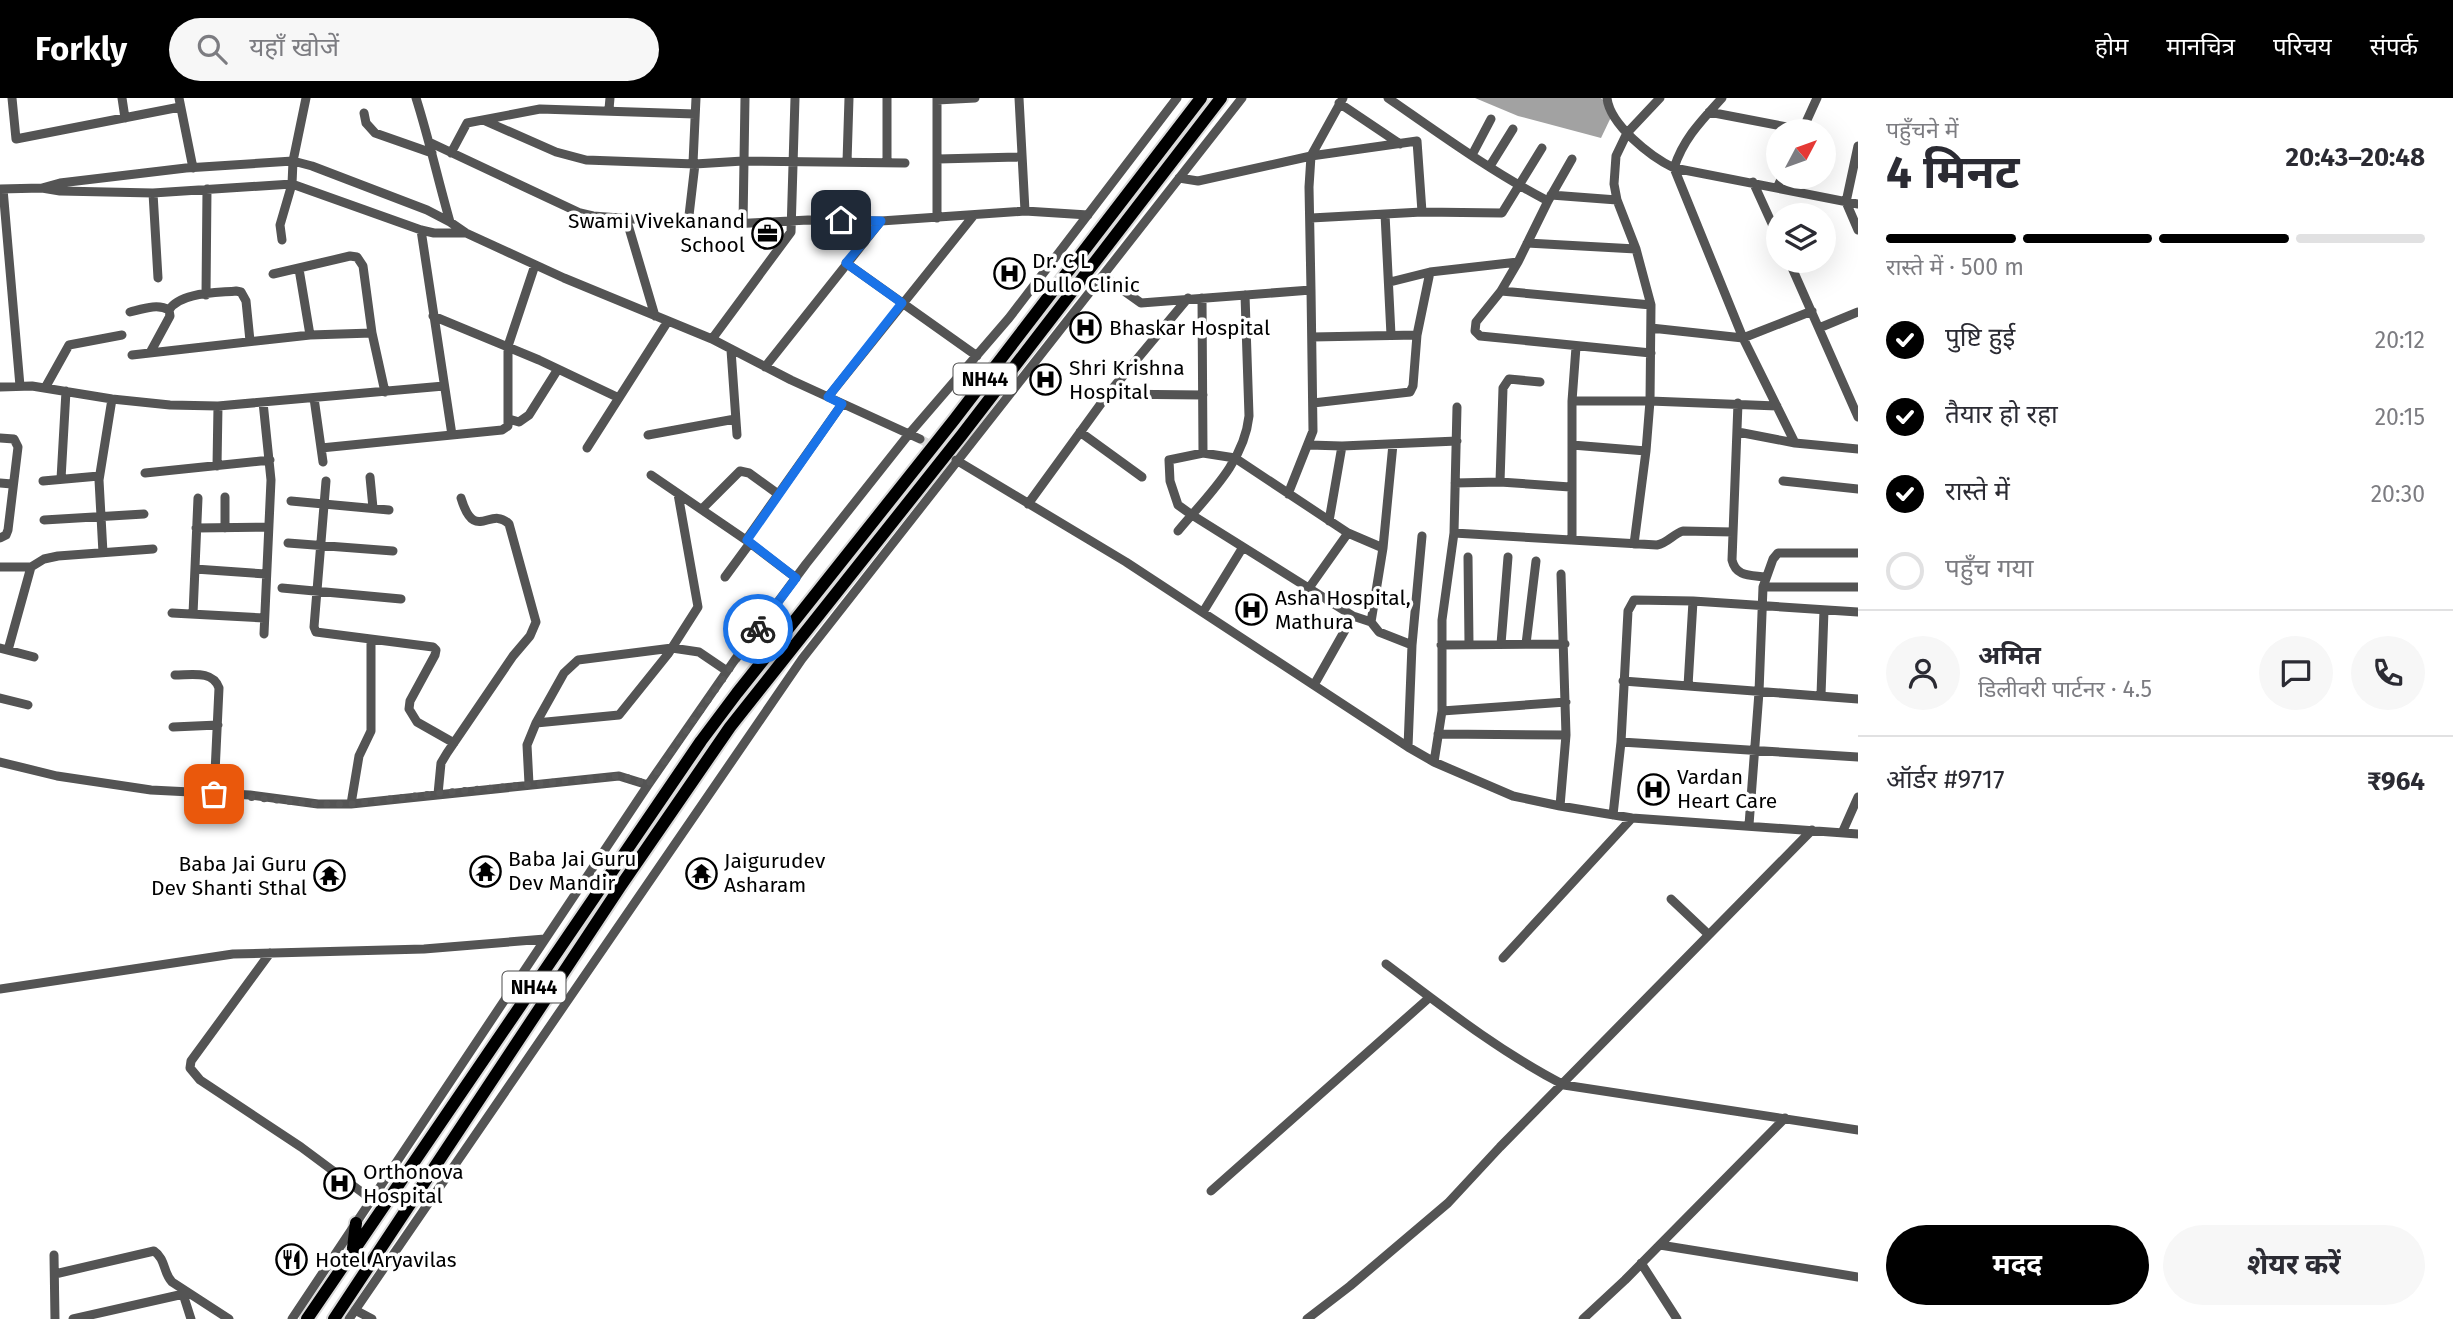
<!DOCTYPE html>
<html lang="hi">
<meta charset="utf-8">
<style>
:root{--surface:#fff;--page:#f7f7f7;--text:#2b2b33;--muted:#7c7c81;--line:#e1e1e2;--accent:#000}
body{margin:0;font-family:"Fira Sans","Noto Sans Devanagari",sans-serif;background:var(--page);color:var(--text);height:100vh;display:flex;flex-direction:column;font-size:26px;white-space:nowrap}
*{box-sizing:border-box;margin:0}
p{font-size:23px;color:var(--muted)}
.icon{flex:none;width:38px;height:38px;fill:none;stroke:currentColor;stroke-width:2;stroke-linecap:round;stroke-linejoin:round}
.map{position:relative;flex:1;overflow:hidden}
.sheet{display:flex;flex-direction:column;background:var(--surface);width:595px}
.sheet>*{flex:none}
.needle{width:46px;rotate:49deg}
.buttons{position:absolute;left:1766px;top:21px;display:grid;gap:14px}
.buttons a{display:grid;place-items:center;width:70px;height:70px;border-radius:50%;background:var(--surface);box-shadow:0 7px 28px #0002;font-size:35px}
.pin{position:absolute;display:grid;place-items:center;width:60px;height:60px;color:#fff;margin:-30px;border-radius:14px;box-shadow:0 4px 10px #0006}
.courier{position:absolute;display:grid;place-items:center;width:70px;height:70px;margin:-35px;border:5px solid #1a73e8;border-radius:50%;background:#fff;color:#222;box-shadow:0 2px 9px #0007}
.head em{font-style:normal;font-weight:700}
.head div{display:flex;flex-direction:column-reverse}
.head{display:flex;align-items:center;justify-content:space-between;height:119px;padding:0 28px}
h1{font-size:46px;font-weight:700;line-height:52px}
.bar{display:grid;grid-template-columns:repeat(4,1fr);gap:10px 7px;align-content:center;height:84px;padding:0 28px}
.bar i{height:9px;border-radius:5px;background:var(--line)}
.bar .on{background:var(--accent)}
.bar p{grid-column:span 4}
.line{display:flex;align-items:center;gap:18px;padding:0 28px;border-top:2px solid var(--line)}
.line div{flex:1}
.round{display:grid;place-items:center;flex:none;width:74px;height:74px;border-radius:37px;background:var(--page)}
ol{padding:0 28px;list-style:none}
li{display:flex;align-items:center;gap:21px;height:77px}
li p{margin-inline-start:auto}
li .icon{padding:7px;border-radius:50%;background:var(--accent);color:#fff;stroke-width:4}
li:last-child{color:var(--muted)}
li i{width:38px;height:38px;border:4px solid var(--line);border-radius:50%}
.action{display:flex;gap:14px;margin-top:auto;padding:14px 28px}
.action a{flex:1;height:80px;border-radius:42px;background:var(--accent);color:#fff;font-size:28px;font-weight:700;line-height:80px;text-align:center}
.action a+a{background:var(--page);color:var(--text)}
header{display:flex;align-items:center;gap:42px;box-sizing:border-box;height:98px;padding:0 35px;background:var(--accent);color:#fff}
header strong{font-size:33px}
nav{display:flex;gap:38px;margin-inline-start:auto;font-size:24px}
.search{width:490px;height:63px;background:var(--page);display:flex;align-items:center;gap:18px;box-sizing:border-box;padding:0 24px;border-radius:38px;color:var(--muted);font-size:26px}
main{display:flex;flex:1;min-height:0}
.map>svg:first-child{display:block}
.water{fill:#a2a2a2}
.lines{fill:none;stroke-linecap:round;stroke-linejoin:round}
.minor-tunnel{stroke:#d9d9d9;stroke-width:9;stroke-dasharray:9 4.5;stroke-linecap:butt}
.highway-casing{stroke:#dbdbdb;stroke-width:16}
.minor{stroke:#545454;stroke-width:9}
.highway{stroke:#000;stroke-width:12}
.done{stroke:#595959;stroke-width:7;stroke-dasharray:0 12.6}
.route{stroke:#1a73e8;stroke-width:9}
.labels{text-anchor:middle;stroke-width:7;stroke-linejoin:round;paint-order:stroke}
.shield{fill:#fff;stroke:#4c4c4c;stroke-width:2}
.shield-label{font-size:19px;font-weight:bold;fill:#000}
.poi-label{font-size:21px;fill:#000;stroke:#fff;text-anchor:start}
</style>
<header>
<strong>Forkly</strong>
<div class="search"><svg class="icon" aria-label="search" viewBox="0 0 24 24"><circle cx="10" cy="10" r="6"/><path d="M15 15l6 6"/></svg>यहाँ खोजें</div>
<nav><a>होम</a><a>मानचित्र</a><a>परिचय</a><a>संपर्क</a></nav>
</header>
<main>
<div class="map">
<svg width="1858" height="1221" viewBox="0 0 1858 1221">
<rect width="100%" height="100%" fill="#fff"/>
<path class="water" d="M1475 0H1601L1607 6 1612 17 1601 40 1518 18Z"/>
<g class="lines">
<path class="minor-tunnel" d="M920 341 950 358"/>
<defs>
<path id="highway" d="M353 1150 356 1125
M307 1221 701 643 737 595 954 322 1201 0
M334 1221 620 789 730 629 961 338 1221 0"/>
</defs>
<use href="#highway" class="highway-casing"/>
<path class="minor" d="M12 0 16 41 180 9
M122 0 125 20
M179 0 193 70
M416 0C429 41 438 82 450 124
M1019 0 1025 113
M1388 0C1440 36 1492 74 1548 103
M1607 0C1610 27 1651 59 1674 70L1858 106
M1722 0C1702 22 1683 41 1674 70L1743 240 1795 345
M937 2 975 0
M1339 5 1400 46
M609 11 610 0
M1709 14 1803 32
M364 15 366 25 375 35 432 55
M483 22 556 54 586 62 695 66 743 63 905 65
M1802 33 1817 0
M431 45 580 115 593 118 715 127 808 122 881 123 1025 113 1088 117
M1858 48 1846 104 1858 132
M451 55 467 25 540 11 695 16
M1472 57 1491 21
M938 61 1021 59
M847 64 849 0
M693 65 696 0
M887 65V0
M1490 68 1513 31
M1179 80 1198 83 1311 58 1417 43 1422 114
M1753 84 1778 139
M42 90 60 85 186 70 293 63 312 68 427 112 450 124 466 135 564 180 712 241 791 282 920 341
M1777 90 1782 79
M0 91 42 90 60 93 153 95 292 86 421 132 434 135H466
M3 91 20 288
M153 95 158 180
M1551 97 1617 102
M1385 116 1391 237
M626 120 655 218
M937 120V0
M1311 120 1422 114 1502 115 1542 50
M688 126 695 66
M743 126 745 0
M421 132 452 337
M282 142 280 127 292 86 293 63 306 0
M1527 145 1636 151
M1789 163 1858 319
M1518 164 1548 103 1572 61
M846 165 977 258
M299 171 310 237 372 235 385 294
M273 176 350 158 357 159 363 168 372 235
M1103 178 1141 205 1311 192 1313 333 1288 396
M1390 184 1430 174 1518 164 1501 193 1476 224 1475 233 1480 238 1651 255
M1311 192 1309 89 1311 58 1343 0
M1501 193 1651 207
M206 197 207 91
M1202 200 1203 355
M169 212C180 194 217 195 236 193L241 194 246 203 250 243
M130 214C142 211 158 205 169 212L170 218 151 253
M433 218 539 262 619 300
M1651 230 1743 240 1812 213
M1819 230 1858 214
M1312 239 1417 237
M712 241 791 134 795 0
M731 252 737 337
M132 257 310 237
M765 269 881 123
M0 289 32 288 112 301 170 307 218 308 444 288
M45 290 69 247 122 237
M1108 296 1203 297
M828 299 974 117
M314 300 323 364
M1572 303H1650L1777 308
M263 304 271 382 264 536
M1313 305 1410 294 1413 288 1417 237 1430 174
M1738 305 1732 462C1736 479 1750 477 1765 479
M1457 309 1454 435 1657 447C1668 445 1673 436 1683 433L1733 434
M509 321 519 324 529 317 558 271
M1080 334 1142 379
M1738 334 1795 345 1858 351
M648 337 735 321
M0 340 14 341 18 349 8 432 6 437 0 440
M1309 347 1342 348 1457 343
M1572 347 1646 353
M321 350 502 332 508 328V248L535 167
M587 350 668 223
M956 362 1126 464 1408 649 1434 664 1513 698 1560 708 1632 720 1858 736
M217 368 218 308
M145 375 270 362
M651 377 746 442 796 480
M370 379 373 410
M61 381 66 293
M43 383 99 378
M326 383 314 529 316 534 433 549 436 552 435 557 410 603 409 611 417 624 454 645
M1783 383 1858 391
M1500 384 1503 290 1509 281 1540 284
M0 385 12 386
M1455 385 1500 384 1570 389
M225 399V430
M291 403 389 412
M1028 406 1108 296 1188 200
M702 411 740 373 749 375 778 396
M44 422 144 416
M1329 423 1342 348
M196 430 268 429
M1178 433C1207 398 1244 365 1249 318L1245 197
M1348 435 1383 450 1371 524
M1572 441V303L1576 249
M746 442 842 306
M288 445 393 453
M1634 446 1646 353 1650 303 1651 207 1636 151 1617 102 1614 86 1616 58 1627 35 1660 0
M1383 450 1393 346
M103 455 99 382 112 301
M1468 459 1469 546
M0 469H31L44 461 58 458 153 451
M195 471 266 476
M725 479 750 445
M1763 489H1858
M282 490 401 501
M1309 490 1348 435 1235 360 1203 355 1169 362 1170 383 1178 407 1192 417 1353 518 1371 524 1379 534 1412 547
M1203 514 1243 449
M172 515 264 520
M193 516 198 400
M1501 546 1508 459
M1526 546 1536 463
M1441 547 1565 546
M0 550 34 559
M8 552 31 469
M175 577C191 577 213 572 219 590L214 696
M1623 583 1858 601
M1314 587 1353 518
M1688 588 1693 503
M1821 597 1824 512
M0 600 28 607
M1442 613 1566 604
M536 625 619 617 668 556 698 509 678 396
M173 629 218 627
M1438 636 1566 637
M1621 644 1858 659
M1408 649 1412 547 1422 438
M0 664 57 678 151 692 250 697 318 706H351L619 678 648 687
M1434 664 1442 613V522L1454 435
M529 686 527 647 536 625 564 575 578 562 672 550 699 554 727 573
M438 696 441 665 447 655 513 558 530 538 536 524 509 426C490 407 475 446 461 400
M351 706 359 658 371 633V542
M1560 708 1566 637 1561 476
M1613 717 1621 644 1628 513 1634 502 1693 503 1858 514
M1749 727 1759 594 1763 489 1773 461 1778 455H1857
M1842 735 1858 699
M1671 801 1708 836
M270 855 191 963 190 970 200 982 301 1049 371 1101
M1503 860 1632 720
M1386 866C1443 909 1500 954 1564 987L1858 1032
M0 891 233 856 424 851 545 841
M1211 1093 1430 899
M1660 1147 1858 1179
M54 1157 55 1221
M1641 1165 1677 1221
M55 1176 154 1153C166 1161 163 1175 172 1184L229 1221
M183 1196 191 1221
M355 1212 372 1221
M73 1221 188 1195
M292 1221 648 687 734 563 806 466 909 336 1009 220 1177 0
M349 1221 802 561 1242 0
M1307 1221 1350 1188 1448 1105 1500 1049 1812 732
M1583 1221 1625 1182 1785 1020"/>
<use href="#highway" class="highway"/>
</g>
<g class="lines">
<path class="done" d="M214 696 318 706H351L438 695 619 678 634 681 648 687 758 531"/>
<path class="route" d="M758 531 796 480 747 442 842 306 828 299 902 205 846 165 881 123 841 122"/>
</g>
<defs>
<symbol id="office-ring" viewBox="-11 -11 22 22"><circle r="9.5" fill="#fff" stroke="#000" stroke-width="1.5"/><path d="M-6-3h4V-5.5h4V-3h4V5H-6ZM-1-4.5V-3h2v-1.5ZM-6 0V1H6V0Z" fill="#000"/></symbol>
<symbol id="hospital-ring" viewBox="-11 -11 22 22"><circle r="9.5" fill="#fff" stroke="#000" stroke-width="1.5"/><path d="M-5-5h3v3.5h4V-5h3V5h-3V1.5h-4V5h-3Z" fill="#000"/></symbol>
<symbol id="temple-ring" viewBox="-11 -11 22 22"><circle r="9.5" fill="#fff" stroke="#000" stroke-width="1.5"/><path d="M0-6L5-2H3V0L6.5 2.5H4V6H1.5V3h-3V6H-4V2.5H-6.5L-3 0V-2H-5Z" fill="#000"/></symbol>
<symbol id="restaurant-ring" viewBox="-11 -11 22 22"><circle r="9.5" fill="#fff" stroke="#000" stroke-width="1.5"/><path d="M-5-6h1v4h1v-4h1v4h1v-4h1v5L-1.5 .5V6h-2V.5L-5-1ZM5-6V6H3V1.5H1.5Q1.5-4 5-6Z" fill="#000"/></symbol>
</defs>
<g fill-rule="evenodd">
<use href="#office-ring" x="750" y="118" width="35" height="35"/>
<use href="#hospital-ring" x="992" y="158" width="35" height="35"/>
<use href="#hospital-ring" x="1068" y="212" width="35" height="35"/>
<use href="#hospital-ring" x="1028" y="264" width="35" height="35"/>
<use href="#hospital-ring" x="1234" y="494" width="35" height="35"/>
<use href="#hospital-ring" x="1636" y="674" width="35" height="35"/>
<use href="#temple-ring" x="468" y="756" width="35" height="35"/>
<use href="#temple-ring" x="684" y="758" width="35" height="35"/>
<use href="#temple-ring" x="312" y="760" width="35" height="35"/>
<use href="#hospital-ring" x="322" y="1068" width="35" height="35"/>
<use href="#restaurant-ring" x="274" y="1144" width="35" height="35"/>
</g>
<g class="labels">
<g class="shield">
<rect x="953.5" y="265.5" width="63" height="31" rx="5"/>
<rect x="502.5" y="873.5" width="63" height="31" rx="5"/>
</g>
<g class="shield-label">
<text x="985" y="288">NH44</text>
<text x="534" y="896">NH44</text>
</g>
<g class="poi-label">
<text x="745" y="130" text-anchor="end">Swami Vivekanand<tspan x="745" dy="24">School</tspan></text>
<text x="1032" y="170">Dr. C L<tspan x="1032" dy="24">Dullo Clinic</tspan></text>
<text x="1109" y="237">Bhaskar Hospital</text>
<text x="1069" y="277">Shri Krishna<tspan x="1069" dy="24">Hospital</tspan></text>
<text x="1275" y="507">Asha Hospital,<tspan x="1275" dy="24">Mathura</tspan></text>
<text x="1677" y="686">Vardan<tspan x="1677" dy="24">Heart Care</tspan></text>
<text x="508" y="768">Baba Jai Guru<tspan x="508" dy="24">Dev Mandir</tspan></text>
<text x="724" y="770">Jaigurudev<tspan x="724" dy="24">Asharam</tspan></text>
<text x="307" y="773" text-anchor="end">Baba Jai Guru<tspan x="307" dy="24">Dev Shanti Sthal</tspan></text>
<text x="363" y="1081">Orthonova<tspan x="363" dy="24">Hospital</tspan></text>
<text x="315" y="1169">Hotel Aryavilas</text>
</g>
</g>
</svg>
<div class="buttons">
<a><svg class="needle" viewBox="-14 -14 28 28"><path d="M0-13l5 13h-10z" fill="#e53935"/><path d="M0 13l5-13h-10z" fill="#7c7c81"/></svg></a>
<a><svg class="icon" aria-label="layers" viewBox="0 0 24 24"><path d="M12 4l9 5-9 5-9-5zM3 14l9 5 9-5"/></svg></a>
</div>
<div class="pin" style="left:214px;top:696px;background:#ea580c"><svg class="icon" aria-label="bag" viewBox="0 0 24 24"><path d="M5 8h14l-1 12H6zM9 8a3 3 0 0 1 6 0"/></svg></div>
<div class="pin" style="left:841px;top:122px;background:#1f2937"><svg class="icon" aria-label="home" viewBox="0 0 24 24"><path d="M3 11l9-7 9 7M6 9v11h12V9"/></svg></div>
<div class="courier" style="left:758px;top:531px"><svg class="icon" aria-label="bike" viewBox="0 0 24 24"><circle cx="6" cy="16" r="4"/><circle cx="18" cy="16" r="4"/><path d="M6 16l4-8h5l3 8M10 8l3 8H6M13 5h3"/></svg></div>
</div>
<section class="sheet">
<div class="head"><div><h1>4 मिनट</h1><p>पहुँचने में</p></div><em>20:43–20:48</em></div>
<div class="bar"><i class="on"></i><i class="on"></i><i class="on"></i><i></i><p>रास्ते में · 500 m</p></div>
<ol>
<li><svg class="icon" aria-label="check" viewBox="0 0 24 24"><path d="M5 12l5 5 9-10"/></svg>पुष्टि हुई<p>20:12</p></li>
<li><svg class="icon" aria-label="check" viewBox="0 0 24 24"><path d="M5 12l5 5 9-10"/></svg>तैयार हो रहा<p>20:15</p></li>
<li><svg class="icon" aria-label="check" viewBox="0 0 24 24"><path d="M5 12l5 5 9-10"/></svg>रास्ते में<p>20:30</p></li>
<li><i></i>पहुँच गया</li>
</ol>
<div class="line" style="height:126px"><a class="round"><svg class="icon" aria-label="person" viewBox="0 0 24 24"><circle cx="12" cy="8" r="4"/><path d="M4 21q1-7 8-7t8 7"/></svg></a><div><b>अमित</b><p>डिलीवरी पार्टनर · 4.5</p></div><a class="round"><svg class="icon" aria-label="chat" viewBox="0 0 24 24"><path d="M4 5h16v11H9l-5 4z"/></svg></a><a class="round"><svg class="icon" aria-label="phone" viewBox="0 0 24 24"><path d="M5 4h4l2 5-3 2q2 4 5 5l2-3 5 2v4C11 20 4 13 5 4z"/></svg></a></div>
<div class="line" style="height:91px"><div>ऑर्डर #9717</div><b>₹964</b></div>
<div class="action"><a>मदद</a><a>शेयर करें</a></div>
</section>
</main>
